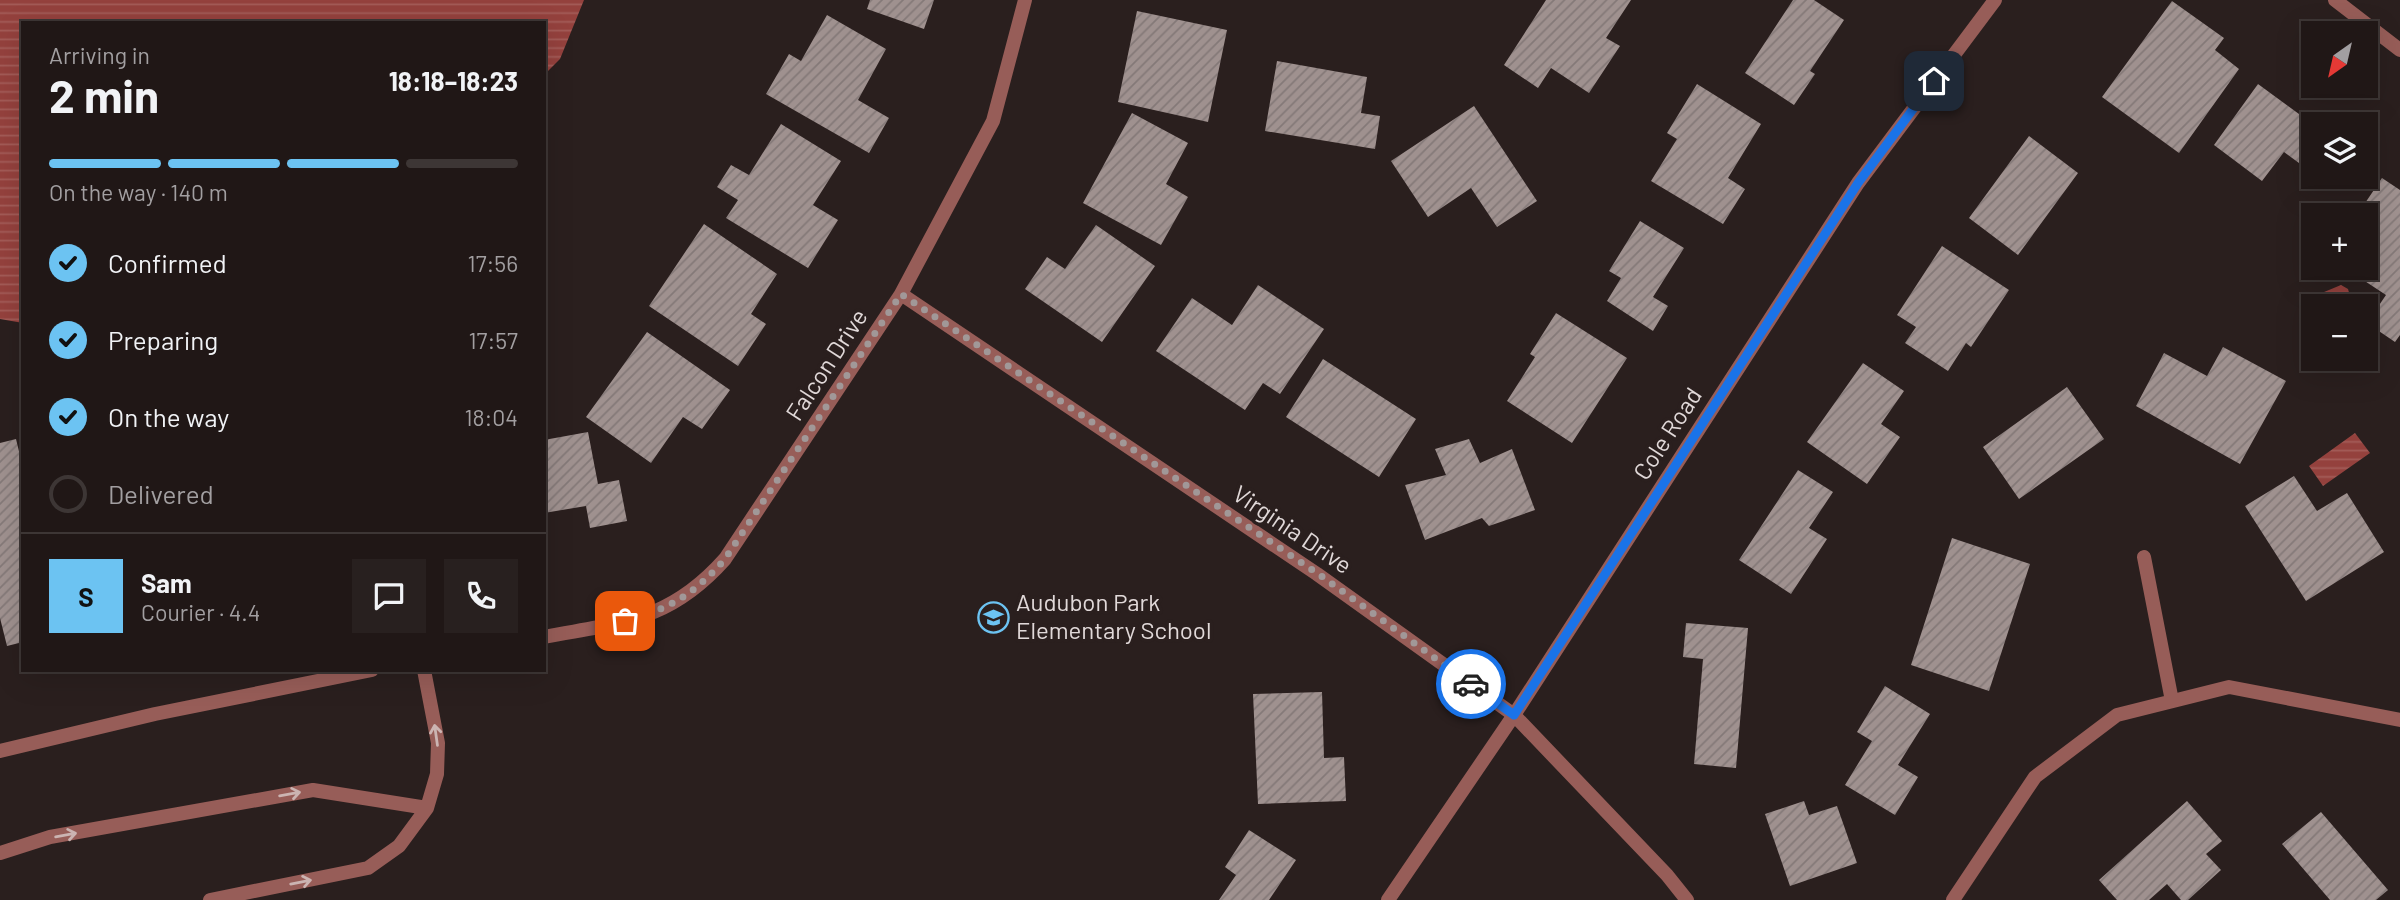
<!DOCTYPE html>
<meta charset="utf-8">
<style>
:root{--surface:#201716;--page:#28201f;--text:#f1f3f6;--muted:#a29fa1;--line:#3d3635;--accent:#6cc3f2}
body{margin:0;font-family:Barlow,sans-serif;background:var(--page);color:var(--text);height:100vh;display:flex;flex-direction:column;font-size:26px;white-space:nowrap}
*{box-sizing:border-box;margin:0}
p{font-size:23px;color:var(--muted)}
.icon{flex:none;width:38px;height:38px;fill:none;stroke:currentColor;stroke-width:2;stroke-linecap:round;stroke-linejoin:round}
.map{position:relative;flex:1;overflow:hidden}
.side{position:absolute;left:21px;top:21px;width:525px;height:651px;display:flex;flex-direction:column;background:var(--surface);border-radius:0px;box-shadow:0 7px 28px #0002,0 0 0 2px var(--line)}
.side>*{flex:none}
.needle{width:46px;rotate:214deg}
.controls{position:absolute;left:2301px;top:21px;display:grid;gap:14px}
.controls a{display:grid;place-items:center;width:77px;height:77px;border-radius:0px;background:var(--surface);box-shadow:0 7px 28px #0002,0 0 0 2px var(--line);font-size:35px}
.pin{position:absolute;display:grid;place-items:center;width:60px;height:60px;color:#fff;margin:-30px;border-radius:14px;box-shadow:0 4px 10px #0006}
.courier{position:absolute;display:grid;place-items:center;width:70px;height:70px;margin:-35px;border:5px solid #1a73e8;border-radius:50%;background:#fff;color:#222;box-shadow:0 2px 9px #0007}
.head em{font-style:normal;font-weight:700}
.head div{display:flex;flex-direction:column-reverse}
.head{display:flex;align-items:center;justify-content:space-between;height:119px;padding:0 28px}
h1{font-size:46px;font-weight:700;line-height:52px}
.bar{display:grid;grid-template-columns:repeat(4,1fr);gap:10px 7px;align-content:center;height:84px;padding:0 28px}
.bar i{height:9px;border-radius:5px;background:var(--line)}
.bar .selected{background:var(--accent)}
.bar p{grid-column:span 4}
.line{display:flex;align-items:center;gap:18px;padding:0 28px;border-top:2px solid var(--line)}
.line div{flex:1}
.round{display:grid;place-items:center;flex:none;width:74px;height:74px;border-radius:0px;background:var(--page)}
ol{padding:0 28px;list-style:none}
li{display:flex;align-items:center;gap:21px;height:77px}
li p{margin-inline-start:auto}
li .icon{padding:7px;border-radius:50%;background:var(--accent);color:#111;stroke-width:4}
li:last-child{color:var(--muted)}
li i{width:38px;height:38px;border:4px solid var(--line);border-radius:50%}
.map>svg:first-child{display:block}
.water{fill:url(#water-rules)}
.building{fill:url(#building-hatch)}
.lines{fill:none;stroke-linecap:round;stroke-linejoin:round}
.service{stroke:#975d58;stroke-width:14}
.minor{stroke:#975d58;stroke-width:14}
.tertiary{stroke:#975d58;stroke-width:14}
.oneway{stroke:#cbb4b2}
.done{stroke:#a19898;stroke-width:7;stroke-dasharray:0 12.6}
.route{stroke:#1a73e8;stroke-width:9}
.labels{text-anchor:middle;stroke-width:7;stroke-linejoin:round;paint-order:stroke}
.street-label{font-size:24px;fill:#e1d9d9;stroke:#2a1f1e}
.poi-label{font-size:24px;fill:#e1d9d9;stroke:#2a1f1e;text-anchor:start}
</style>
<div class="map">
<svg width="2400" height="900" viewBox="0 0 2400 900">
<defs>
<pattern id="water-rules" width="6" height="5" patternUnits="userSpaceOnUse" patternTransform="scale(1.75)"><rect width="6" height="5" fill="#94413d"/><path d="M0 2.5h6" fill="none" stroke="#a35c58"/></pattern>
<pattern id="building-hatch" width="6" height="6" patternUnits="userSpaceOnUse" patternTransform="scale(1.75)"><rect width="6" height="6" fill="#9f918f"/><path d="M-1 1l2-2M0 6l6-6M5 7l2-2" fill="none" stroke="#847978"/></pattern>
</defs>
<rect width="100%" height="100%" fill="#2a1f1e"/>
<path class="water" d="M0 0H584L560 59 544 75V23H23V323L0 319Z
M2341 285 2348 289 2350 296 2360 306 2312 304V297Z
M2355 433 2370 453 2323 486 2309 466Z"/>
<path class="building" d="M870 0H934L924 29 867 9Z
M1546 0H1631L1606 38 1620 46 1589 93 1551 68 1538 88 1504 65Z
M1793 0H1814L1844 20 1810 71 1815 74 1794 105 1745 73Z
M2172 1 2224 38 2215 50 2239 69 2179 153 2102 97Z
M1137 11 1227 30 1208 122 1118 102Z
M827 15 886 49 858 100 889 118 869 153 766 94 789 54 801 61Z
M1277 61 1367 77 1361 113 1380 116 1375 149 1265 131Z
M1697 84 1761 124 1728 178 1745 189 1723 224 1651 181 1677 139 1667 133Z
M2258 84 2314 125V174L2284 152 2262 181 2214 145Z
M1474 106 1537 201 1497 227 1471 188 1428 217 1391 161Z
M1132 113 1188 143 1166 184 1188 197 1161 245 1083 203Z
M781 124 841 161 813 205 838 220 808 268 726 218 738 200 717 187 731 165 749 175Z
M2029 136 2078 173 2018 255 1969 218Z
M2382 178 2400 190V335L2395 342 2367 323 2386 295 2345 268H2366V215H2357Z
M1640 221 1684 248 1653 297 1668 306 1653 331 1607 301 1621 278 1609 271Z
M704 224 777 274 751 314 766 324 738 366 649 306Z
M1096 225 1155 266 1102 342 1025 289 1047 257 1065 269Z
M1942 246 2009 290 1971 347 1966 343 1948 371 1905 343 1916 327 1897 315Z
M1258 285 1324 329 1280 394 1263 383 1245 410 1156 351 1192 298 1232 325Z
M1556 313 1627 358 1572 443 1507 401 1535 357 1530 354Z
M647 332 730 390 702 429 683 417 651 463 586 417Z
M2223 347 2286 381 2240 464 2136 406 2164 353 2207 376Z
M1323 359 1416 419 1379 477 1286 417Z
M1863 363 1904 391 1881 424 1900 437 1867 484 1807 442Z
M2067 387 2104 439 2019 499 1983 447Z
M588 432 598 484 619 480 627 521 590 528 586 506 544 513V440Z
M16 439 23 468V642L7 646 0 618V443Z
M1469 439 1480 463 1512 449 1535 510 1489 526 1482 518 1425 540 1405 485 1446 475 1435 449Z
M1798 470 1833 492 1809 528 1827 539 1791 594 1739 560Z
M2294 476 2317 511 2347 493 2384 552 2306 601 2245 506Z
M1952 538 2030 564 1989 691 1911 665Z
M1686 623 1748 628 1736 768 1694 764 1703 659 1683 657Z
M1885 686 1930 714 1898 765 1918 777 1895 815 1845 785 1872 741 1857 732Z
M1322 692 1324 758 1344 757 1346 801 1258 804 1253 694Z
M1804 801 1809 815 1837 806 1857 863 1790 886 1765 814Z
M2187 801 2222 841 2206 854 2221 870 2188 900H2181L2167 884 2149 900H2117L2099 880Z
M2321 812 2388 890 2376 900H2330L2282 844Z
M1249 830 1296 860 1269 900H1219L1236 875 1225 867Z"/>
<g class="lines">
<path class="service" d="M0 853 50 837 313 790 427 808
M210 900 368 868 399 846 427 808 437 774 438 743 424 670"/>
<path class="minor" d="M2144 557 2172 701
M1388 900 1514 715 1858 183 1995 0
M1953 900 2035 777 2117 715 2229 687 2400 720"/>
<path class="tertiary" d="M2335 0 2400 50
M901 294 1317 574 1514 715 1667 875 1687 900
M544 637C622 622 669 622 725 559L901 294 993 121 1025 0
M0 751 155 714 372 670"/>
</g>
<defs><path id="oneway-shaft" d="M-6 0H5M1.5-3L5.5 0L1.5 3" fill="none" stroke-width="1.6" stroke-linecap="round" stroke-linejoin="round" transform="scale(1.75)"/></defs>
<g class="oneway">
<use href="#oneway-shaft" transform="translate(436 735) rotate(-98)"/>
<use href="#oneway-shaft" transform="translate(290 794) rotate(-10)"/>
<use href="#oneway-shaft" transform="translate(66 835) rotate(-10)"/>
<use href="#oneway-shaft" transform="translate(301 882) rotate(-11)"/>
</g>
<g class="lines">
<path class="done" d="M625 621C670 609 694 594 725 559L901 294 1317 573 1471 684"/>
<path class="route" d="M1471 684 1514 715 1858 183 1934 81"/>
</g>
<defs>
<symbol id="school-ring" viewBox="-11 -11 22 22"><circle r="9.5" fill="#2a1f1e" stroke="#6cc3f2" stroke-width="1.5"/><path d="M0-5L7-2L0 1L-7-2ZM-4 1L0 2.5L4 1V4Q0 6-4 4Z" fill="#6cc3f2"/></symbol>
</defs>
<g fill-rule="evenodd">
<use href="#school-ring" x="976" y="600" width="35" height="35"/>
</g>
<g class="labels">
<g class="street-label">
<text transform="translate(827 365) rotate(-57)" y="8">Falcon Drive</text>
<text transform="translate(1668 434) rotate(-57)" y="8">Cole Road</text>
<text transform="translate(1292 530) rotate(34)" y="8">Virginia Drive</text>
</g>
<g class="poi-label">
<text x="1016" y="611">Audubon Park<tspan x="1016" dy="28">Elementary School</tspan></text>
</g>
</g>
</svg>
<div class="controls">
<a><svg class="needle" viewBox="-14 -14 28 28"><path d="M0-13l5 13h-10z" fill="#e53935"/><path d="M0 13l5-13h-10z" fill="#a29fa1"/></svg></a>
<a><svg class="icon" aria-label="layers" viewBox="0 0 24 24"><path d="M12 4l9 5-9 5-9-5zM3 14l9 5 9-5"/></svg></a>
<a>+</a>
<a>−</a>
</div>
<div class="pin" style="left:625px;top:621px;background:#ea580c"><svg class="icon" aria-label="bag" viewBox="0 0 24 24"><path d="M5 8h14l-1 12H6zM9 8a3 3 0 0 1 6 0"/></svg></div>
<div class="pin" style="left:1934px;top:81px;background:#1f2937"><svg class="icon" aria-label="home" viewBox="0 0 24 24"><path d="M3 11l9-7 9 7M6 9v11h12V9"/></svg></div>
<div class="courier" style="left:1471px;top:684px"><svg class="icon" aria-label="car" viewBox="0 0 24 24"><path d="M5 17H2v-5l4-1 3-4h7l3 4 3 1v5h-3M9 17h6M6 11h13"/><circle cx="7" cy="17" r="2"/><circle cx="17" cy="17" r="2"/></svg></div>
<section class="side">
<div class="head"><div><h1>2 min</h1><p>Arriving in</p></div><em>18:18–18:23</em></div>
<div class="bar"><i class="selected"></i><i class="selected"></i><i class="selected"></i><i></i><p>On the way · 140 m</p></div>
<ol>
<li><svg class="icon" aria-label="check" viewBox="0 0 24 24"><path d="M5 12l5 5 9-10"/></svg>Confirmed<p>17:56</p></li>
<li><svg class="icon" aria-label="check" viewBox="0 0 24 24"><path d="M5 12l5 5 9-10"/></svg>Preparing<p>17:57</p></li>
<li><svg class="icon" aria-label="check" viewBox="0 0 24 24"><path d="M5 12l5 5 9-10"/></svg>On the way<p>18:04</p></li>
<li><i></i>Delivered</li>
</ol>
<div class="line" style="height:126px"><b class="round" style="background:var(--accent);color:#111">S</b><div><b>Sam</b><p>Courier · 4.4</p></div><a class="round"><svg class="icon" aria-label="chat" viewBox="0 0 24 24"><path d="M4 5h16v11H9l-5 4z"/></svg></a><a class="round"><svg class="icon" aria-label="phone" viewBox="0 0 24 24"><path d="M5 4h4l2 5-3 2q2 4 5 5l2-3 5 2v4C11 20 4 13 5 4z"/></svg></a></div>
</section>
</div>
